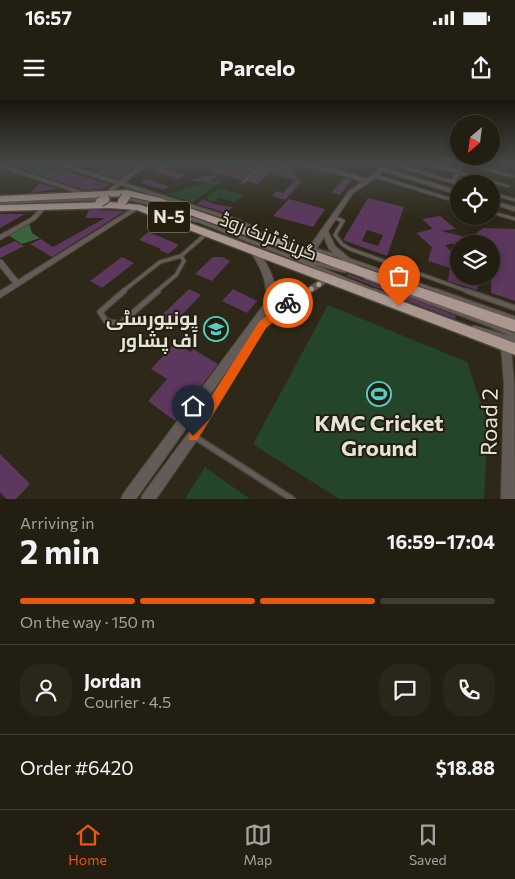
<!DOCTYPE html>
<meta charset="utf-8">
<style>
:root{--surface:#221e11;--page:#2a271a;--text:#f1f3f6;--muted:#a2a29f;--line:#3f3c31;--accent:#ea580c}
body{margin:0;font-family:Commissioner,Cairo,sans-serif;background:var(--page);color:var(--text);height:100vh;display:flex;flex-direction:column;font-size:19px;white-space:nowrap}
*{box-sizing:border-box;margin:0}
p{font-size:16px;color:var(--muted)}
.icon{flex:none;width:28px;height:28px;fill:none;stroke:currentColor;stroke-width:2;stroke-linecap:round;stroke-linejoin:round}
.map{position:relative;height:399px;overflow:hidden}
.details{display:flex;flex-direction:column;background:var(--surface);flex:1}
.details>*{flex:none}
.needle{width:32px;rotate:208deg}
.buttons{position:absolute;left:450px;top:15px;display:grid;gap:10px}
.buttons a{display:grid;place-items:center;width:50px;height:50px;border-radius:50%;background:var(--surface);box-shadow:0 2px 12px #0003,0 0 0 1px var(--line);font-size:25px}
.pin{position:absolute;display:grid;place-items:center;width:42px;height:42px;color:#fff;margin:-51px -21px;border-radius:50% 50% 50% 0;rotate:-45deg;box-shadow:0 0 5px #0007}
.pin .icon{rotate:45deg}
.courier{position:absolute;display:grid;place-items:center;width:50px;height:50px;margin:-25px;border:4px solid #ea580c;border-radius:50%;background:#fff;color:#222;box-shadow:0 1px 6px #0007}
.overview em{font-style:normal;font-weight:700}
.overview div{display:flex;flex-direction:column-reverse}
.overview{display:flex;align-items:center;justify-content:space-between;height:85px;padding:0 20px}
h1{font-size:32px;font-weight:700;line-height:38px}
.bar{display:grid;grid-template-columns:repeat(4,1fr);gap:8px 5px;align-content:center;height:60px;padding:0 20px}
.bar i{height:6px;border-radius:4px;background:var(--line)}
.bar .current{background:var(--accent)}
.bar p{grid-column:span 4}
.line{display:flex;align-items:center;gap:12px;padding:0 20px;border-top:1px solid var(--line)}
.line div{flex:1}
.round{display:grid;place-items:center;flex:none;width:52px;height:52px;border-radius:20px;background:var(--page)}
.status{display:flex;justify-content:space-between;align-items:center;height:35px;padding:0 25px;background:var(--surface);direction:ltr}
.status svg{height:14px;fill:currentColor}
header{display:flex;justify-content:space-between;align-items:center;height:65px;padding:0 20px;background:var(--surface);font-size:22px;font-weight:700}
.tabs{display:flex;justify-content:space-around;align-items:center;height:70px;border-top:1px solid var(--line);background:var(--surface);font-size:14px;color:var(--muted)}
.tabs a{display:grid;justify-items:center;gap:2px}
.tabs .current{color:var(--accent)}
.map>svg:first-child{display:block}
.green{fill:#254528}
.forest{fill:#3a643d}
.building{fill:#5c375e;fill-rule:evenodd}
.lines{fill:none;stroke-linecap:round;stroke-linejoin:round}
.service-far3-casing{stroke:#4a4636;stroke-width:4.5}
.service-far2-casing{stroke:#4a4636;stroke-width:5}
.service-far1-casing{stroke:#4a4636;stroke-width:7}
.service-casing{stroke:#4a4636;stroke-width:8}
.minor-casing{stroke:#4a4636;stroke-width:2}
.tertiary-casing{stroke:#4a4636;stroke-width:2}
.trunk-casing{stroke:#4a4636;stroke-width:3}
.service-far3{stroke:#645a58;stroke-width:2.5}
.service-far2{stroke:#645a58;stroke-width:3}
.service-far1{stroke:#645a58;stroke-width:4.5}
.service{stroke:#645a58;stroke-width:5}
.minor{fill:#645a58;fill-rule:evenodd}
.tertiary{fill:#645a58;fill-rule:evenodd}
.trunk{fill:#ab9690;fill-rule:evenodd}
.trunk-bridge-casing{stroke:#4a4636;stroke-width:11;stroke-linecap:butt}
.trunk-bridge{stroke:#ab9690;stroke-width:9}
.route{fill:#ea580c}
.done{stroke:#a5a194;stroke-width:5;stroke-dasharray:0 9}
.labels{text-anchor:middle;stroke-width:4;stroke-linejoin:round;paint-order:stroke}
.shield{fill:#231e0e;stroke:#aba79b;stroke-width:1}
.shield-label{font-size:18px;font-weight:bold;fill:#e5e2d7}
.street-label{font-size:19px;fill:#e5e2d7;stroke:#231e0e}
.poi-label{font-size:19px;font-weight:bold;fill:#e5e2d7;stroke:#231e0e;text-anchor:end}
.near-street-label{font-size:22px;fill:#e5e2d7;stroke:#231e0e}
.near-poi-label{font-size:22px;font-weight:bold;fill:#e5e2d7;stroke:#231e0e}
</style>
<div class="status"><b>16:57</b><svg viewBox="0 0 49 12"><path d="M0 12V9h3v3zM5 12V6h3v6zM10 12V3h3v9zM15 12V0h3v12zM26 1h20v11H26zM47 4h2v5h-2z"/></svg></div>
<header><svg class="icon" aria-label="menu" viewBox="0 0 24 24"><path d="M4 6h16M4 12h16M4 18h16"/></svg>Parcelo<svg class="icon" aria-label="share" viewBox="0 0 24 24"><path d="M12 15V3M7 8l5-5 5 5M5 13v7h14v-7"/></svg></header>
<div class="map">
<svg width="515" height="399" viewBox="0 0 515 399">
<rect width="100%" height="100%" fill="#2d2817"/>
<path class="green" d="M26 64H45L56 68 40 75 13 66Z
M225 78 192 103 167 94Z
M219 88 244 95 235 103 220 98 213 102 205 98Z
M328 205 467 262 488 325 484 399H339L253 344Z
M205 367 250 399H185Z"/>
<path class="forest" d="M29 123 32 133 40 138 22 144 8 135Z"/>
<path class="building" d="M111 64H123L133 67 119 79 97 72Z
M164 64H173L166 69 184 75 179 79 154 71Z
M209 64H258L241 80 219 74 209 82 193 81 192 79 219 74 202 69Z
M266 64 295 67 291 71 299 80 302 81 285 100 272 96 277 91 283 93 295 80 269 73 257 84 248 82Z
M58 68 88 78 110 84 102 89 84 90 41 76Z
M344 78 352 80 340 95 332 92Z
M147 79 169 86 164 90 141 83Z
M40 83 60 89 30 93Z
M368 98 404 107 387 156 343 140ZM367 130 383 135 378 146 362 141Z
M203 99 213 104 233 107 225 113 197 104Z
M289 99 325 109 313 127 273 116Z
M89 110 125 111 52 157 30 144 41 139 53 147 105 118H85Z
M0 114H25L0 128Z
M440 116 456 129 441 131 470 138 483 128 515 129V201L491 193V144H467L463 142 445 145 459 159V176H479L477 190 448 181 450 168 428 161 432 147 416 133 433 129 422 119Z
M148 132 168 140 179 145 168 154 159 150 161 149 139 140Z
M15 141 24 146 0 158V148Z
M122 157 134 163 102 188 90 181Z
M213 157H222L230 161 212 181 195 174Z
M348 174 456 216 455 219 394 196 391 193 347 176Z
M189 189 201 195 172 225 159 218Z
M233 189 257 201 247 213 222 201Z
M175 243 191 252 193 249 218 264 175 321 148 301 167 279 151 269Z
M0 354 30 384 16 399H6L0 392Z"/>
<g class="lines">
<defs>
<path id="service-far3" d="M394 64 459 84
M375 76 459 102
M243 82 263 64
M491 93 515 100
M130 99 159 106 197 121
M0 103 97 99
M491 112 515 119
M333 117 342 121"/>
<path id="service-far2" d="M194 119 291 157
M339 119 343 121 335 135 342 144 350 149 470 192
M312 149 341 157
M181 156 206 134
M350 160 440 192
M345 171 291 157 377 192
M366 178 404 192
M122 192 160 162 181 156
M156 192 176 175 184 161 181 156"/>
<path id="service-far1" d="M124 191 100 212 106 221 120 224 158 191
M374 191 390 197
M400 191 492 225 515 236
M436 191 515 219
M467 191 515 208
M474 228 515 240"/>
<path id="service" d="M195 337 292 399"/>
<path id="minor" d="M0 64 90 94 91 95 86 96 0 67Z
M427 64H435L457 70 458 69H462L461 72 510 86 508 87 460 74 454 83H450V82L456 73Z
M465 64H473L514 76 512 77Z
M501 64 515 65V67Z
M124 84H128L237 119 250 125 255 133 252 135 250 134 246 127 233 121 124 86Z
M45 104 48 106 35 120 0 140V135L31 118 43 105Z
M138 105 140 106V108L0 198V191L13 183 0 167V160H2L18 180Z"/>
<path id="tertiary" d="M55 64H63L119 81 141 64H147L124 83 128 84V86L121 85 106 96 103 94 104 93 116 84Z
M298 64C318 64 347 72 366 79L373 75 383 64H388L385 68 459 91V95L383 71 377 77 353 93 328 131 335 146 360 167 361 169 360 171H354L329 149 324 137 315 151 304 154 300 152 309 147 349 91 362 82 353 78Z
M491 100 515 107V111L491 104Z
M251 149H257C267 164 281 185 273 204 271 209 267 213 264 218L280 205 325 177 328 176 332 179 286 209 265 228 197 340 156 399H141L143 394 189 332 236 258 136 399H121L123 394 265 203C269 183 261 168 250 151Z
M506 242 510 243 511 246 514 283 515 399H501L504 283 501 246 502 243Z"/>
<path id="trunk" d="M127 90 160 98 515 220V232L154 102 127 96 0 102V96Z
M110 102 141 105 515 243V255L137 110 110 108 0 111V105Z"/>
</defs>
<use href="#service-far3" class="service-far3-casing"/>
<use href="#service-far2" class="service-far2-casing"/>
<use href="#service-far1" class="service-far1-casing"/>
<use href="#service" class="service-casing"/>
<use href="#minor" class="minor-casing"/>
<use href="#tertiary" class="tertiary-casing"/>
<use href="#trunk" class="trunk-casing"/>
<use href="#service-far3" class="service-far3"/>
<use href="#service-far2" class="service-far2"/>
<use href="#service-far1" class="service-far1"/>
<use href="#service" class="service"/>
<use href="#minor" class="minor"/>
<use href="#tertiary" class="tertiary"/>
<use href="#trunk" class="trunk"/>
<defs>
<path id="trunk-bridge" d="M100 102 105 99 104 97
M122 102 126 96"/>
</defs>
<use href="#trunk-bridge" class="trunk-bridge-casing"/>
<use href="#trunk-bridge" class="trunk-bridge"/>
</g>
<linearGradient id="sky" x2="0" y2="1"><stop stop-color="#19160d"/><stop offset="0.53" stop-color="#464847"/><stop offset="1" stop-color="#464847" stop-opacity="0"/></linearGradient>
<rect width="515" height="120" fill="url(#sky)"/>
<path class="route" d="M288 200 291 201V206L266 228 197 340H189V332L259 222Z"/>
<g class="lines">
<path class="done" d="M288 203 328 179 399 206"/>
</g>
<defs>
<symbol id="university-ring" viewBox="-11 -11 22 22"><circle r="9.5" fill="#231e0e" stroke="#55cec6" stroke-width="1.5"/><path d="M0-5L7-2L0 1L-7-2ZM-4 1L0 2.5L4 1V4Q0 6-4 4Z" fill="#55cec6"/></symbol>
<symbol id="stadium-ring" viewBox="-11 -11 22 22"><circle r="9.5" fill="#231e0e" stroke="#55cec6" stroke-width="1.5"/><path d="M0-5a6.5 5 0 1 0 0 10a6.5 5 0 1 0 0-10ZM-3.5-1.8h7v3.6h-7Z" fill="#55cec6"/></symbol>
</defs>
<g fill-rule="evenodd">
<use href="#university-ring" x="202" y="215" width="28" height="28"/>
<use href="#stadium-ring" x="365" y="280" width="28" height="28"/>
</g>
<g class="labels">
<rect class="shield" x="148" y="101.5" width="42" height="31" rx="4"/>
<g class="shield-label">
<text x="169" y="123">N-5</text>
</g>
<g class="street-label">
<text transform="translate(269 136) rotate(21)" y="7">گرینڈ ٹرنک روڈ</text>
</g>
<g class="poi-label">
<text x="198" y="225">یونیورسٹی<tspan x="198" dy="22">آف پشاور</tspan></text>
</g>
<g class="near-street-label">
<text transform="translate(489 322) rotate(-89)" y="8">Road 2</text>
</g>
<g class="near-poi-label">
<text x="379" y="331">KMC Cricket<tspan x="379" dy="25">Ground</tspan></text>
</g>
</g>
</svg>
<div class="buttons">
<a><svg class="needle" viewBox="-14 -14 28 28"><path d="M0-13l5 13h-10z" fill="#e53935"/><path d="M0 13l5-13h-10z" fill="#a2a29f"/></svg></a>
<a><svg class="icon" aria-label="locate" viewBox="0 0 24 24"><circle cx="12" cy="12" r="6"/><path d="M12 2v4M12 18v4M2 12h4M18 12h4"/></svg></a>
<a><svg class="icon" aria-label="layers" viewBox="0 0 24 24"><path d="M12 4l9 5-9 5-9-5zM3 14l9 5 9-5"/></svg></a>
</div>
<div class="pin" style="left:399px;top:206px;background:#ea580c"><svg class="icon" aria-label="bag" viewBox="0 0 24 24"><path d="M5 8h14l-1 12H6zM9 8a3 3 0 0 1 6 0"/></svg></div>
<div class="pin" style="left:193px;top:336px;background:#1f2937"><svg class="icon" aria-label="home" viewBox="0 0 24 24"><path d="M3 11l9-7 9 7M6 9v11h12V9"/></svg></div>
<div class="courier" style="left:288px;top:203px"><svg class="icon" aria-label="bike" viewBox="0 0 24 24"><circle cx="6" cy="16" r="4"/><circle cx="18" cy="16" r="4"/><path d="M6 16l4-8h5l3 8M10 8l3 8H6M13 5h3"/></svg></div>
</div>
<section class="details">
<div class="overview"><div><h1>2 min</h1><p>Arriving in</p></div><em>16:59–17:04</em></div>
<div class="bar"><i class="current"></i><i class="current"></i><i class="current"></i><i></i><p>On the way · 150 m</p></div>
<div class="line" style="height:90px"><a class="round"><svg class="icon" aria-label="person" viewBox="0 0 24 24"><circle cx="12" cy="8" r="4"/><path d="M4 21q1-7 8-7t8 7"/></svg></a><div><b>Jordan</b><p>Courier · 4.5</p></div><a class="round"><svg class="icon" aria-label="chat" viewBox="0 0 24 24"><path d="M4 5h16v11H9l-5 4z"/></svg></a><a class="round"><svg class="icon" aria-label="phone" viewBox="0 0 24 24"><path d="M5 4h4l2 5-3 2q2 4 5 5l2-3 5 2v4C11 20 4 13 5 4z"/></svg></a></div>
<div class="line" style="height:65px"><div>Order #6420</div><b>$18.88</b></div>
</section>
<nav class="tabs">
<a class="current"><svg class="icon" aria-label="home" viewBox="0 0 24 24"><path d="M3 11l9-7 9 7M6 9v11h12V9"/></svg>Home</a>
<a><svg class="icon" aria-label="map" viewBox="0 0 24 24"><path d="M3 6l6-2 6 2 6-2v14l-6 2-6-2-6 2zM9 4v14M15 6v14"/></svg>Map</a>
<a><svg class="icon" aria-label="saved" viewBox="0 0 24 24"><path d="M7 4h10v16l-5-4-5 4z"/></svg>Saved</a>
</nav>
